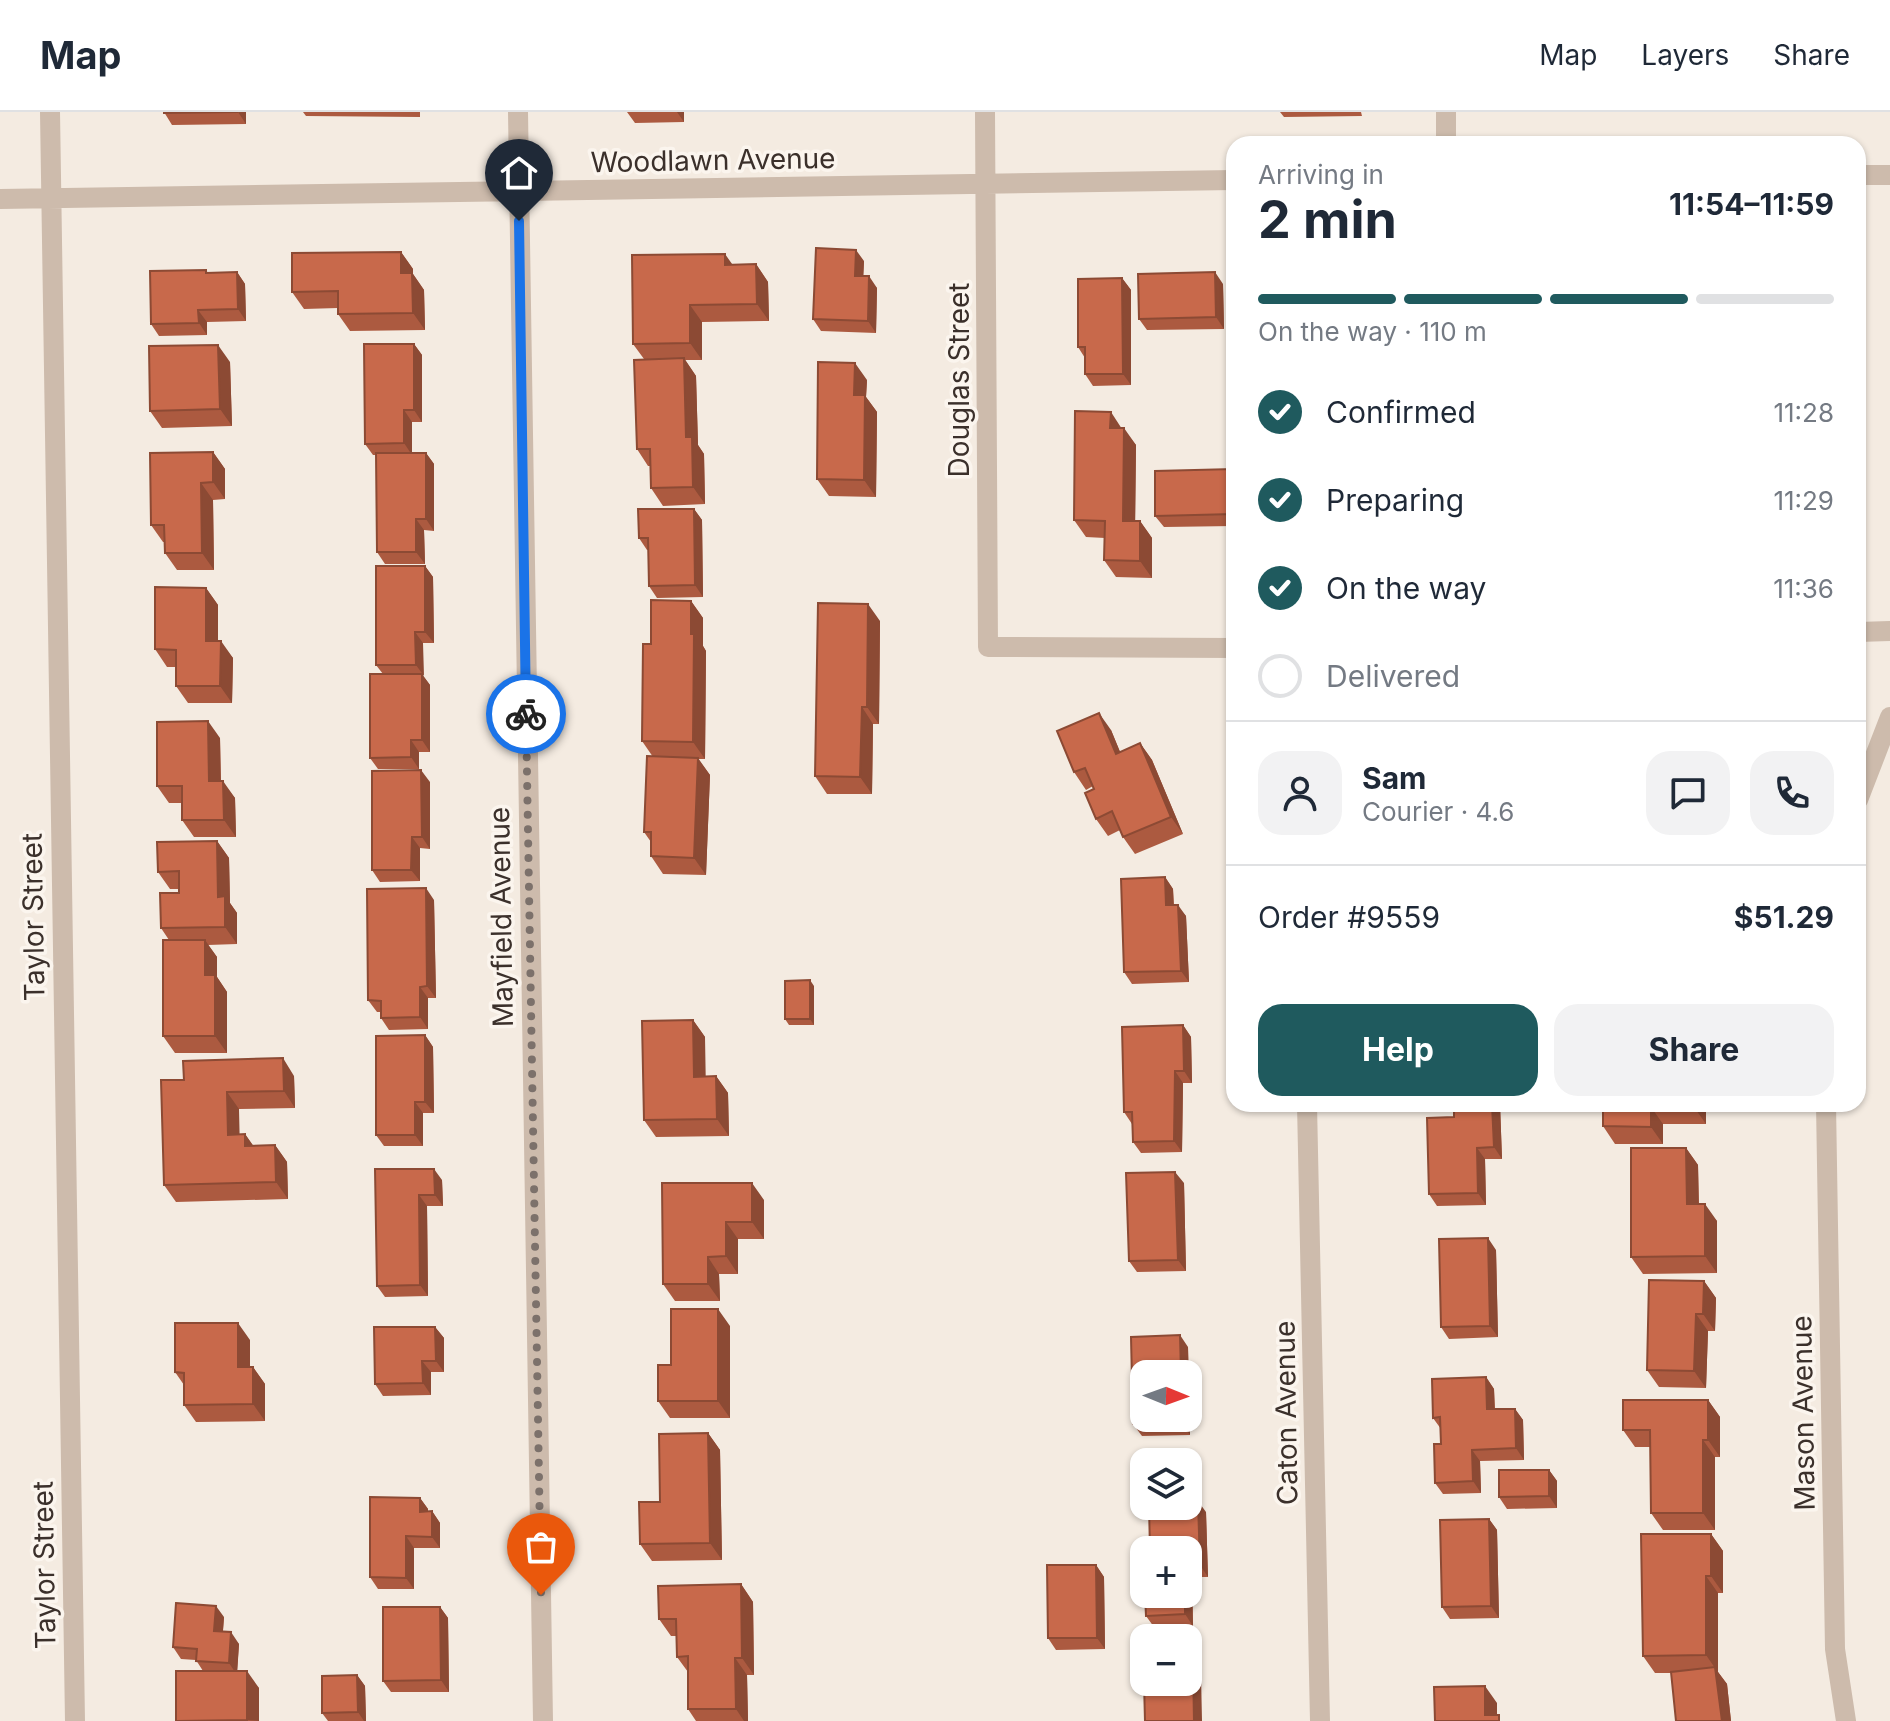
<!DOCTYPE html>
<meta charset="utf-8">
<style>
:root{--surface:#fff;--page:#f2f2f3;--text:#1f2937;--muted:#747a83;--line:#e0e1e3;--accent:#1f5a5e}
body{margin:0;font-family:Inter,sans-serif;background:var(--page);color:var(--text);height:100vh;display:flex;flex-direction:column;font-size:30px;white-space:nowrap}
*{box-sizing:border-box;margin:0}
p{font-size:26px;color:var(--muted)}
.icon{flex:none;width:44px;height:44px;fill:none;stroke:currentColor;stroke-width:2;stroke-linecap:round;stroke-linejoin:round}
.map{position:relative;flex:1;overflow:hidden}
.details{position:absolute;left:1226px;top:24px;width:640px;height:976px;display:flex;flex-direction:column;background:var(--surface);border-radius:24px;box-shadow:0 2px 6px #0004}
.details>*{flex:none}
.needle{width:52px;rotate:91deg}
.controls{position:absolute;left:1130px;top:1248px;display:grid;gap:16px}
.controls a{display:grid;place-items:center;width:72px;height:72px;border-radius:16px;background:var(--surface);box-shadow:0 2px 6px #0004;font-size:40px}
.pin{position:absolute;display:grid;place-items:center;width:68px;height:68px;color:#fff;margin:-82px -34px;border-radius:50% 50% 50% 0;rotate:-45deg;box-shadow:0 0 8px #0007}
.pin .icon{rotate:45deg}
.courier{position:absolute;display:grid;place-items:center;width:80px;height:80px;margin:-40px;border:6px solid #1a73e8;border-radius:50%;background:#fff;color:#222;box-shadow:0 2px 10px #0007}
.head em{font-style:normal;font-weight:700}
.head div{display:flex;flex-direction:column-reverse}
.head{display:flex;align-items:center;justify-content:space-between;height:136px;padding:0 32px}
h1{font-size:52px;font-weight:700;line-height:60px}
.bar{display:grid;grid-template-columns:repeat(4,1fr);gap:12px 8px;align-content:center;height:96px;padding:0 32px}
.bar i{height:10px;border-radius:6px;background:var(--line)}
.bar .active{background:var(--accent)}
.bar p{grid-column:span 4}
.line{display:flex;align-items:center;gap:20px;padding:0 32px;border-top:2px solid var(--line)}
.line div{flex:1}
.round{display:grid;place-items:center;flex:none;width:84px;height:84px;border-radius:24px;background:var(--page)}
ol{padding:0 32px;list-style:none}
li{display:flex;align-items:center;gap:24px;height:88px}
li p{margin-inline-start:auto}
li .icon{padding:8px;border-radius:50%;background:var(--accent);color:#fff;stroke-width:4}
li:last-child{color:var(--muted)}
li i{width:44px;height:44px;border:4px solid var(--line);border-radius:50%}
.primary-button{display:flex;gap:16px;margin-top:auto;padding:16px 32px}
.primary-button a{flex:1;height:92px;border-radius:24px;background:var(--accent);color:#fff;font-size:32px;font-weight:700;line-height:92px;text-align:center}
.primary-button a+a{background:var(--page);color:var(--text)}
header{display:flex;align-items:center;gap:48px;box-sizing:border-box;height:112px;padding:0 40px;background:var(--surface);border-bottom:2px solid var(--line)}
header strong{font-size:38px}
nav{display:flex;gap:44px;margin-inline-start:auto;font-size:28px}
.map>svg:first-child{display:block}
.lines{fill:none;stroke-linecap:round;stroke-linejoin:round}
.minor{stroke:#cdbbac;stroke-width:20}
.wall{fill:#ac5a40}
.shaded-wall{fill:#8c4a34}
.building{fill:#c8694b;stroke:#8c4a34;stroke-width:2}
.done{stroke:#7c716b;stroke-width:8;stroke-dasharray:0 14.4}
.route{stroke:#1a73e8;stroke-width:10}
.labels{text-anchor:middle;stroke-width:7;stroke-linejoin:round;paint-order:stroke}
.street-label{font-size:28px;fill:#3b302b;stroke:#fbf5ee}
</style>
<header>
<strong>Map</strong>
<nav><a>Map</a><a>Layers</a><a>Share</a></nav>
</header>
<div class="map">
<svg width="1890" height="1609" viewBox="0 0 1890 1609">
<rect width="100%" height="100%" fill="#f4ebe1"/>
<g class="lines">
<path class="minor" d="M50 0 75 1609
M518 0 543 1609
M985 0 988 535 1234 536
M1446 0V32
M1858 63H1890
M0 87 1234 68
M1858 520 1890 519
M1858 688 1890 605
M1307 992 1320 1609
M1826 992 1835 1537 1846 1609"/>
</g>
<path class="wall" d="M164 0H246V12L172 13Z
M303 0H420V5L306 4Z
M627 0H684V10L635 11Z
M1280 0H1361L1362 4 1284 5Z
M401 140 413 157V162L424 178 425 218 350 219 338 202V196L304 197 292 180Z
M864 149 863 164 877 176 876 221 821 219 813 207Z
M756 152 768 170 769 209 702 210V248H685L696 264 698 333 704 342 705 392 663 394 651 376 650 354H648L637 337 644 247 633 232 732 153Z
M206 158 208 161 237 160 245 172 246 209 207 210V223L159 224 151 212Z
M1122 166 1131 178V273L1093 274 1085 262V246L1078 235Z
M1223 172 1224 217 1147 218 1139 207Z
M414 232 422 243V310H412V341H426L434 352V419L424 418 425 452H385L377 440 376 343H373L365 332Z
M230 250 232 314 162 316 150 299Z
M867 268 866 285 877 300 876 385 829 384 817 367Z
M1122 316 1136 333 1135 409H1140L1152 426V466L1116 465 1104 448 1105 426 1086 425 1074 408Z
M213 340 225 357V387L213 388 214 458H177L165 441V430H163L151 413Z
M1858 350 1865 360V404H1858Z
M1234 357V414L1164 415 1155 404Z
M694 397 702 408 703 485 657 486 649 474 648 438H647L639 426Z
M425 454 433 465 434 531H423V564L430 573V640H419V657H378L370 646 383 562 376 553Z
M206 476 218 493V529L233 546 232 591H188L176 574V555H167L155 537Z
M691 489 703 506V534L706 539 705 647H698L710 663 706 763 663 762 651 744V730L644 720 653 645 642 629Z
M880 509 879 612H873L872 682H827L815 664Z
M1111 618 1120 640 1140 631 1152 648 1183 722 1135 742 1123 725 1120 718 1108 724 1096 707 1093 674 1086 678 1074 660Z
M220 626 221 669 235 686 236 725H194L182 708V691H169L157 674Z
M430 670V737L420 736V769L380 770 372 758Z
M217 729 229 746 230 791 237 801V832L208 833 217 845V865L227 880V941H175L163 924 169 828 161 816 179 781V777H170L158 760Z
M1165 765 1173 777 1174 793 1186 804 1189 870 1132 872 1124 860Z
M434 788 436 886H428V917L389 918 381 906V900H377L368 888Z
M814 874V913H789L785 907Z
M693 908 705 925V964H716L728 981 729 1024 656 1025 644 1008Z
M1183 913 1191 925 1192 971H1183L1182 1040 1141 1041 1133 1030 1132 1012 1124 1000Z
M425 923 433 935 434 1001H423V1034H384L376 1023Z
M294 964 295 996 239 997V1022H245L253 1034 275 1033 287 1050 288 1087 176 1090 164 1073 161 968Z
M1454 992H1500L1502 1047H1485L1486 1093 1437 1094 1429 1082 1454 1005Z
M1603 992H1706V1012H1663V1032H1615L1603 1014Z
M1686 1036 1698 1053 1699 1092 1717 1109V1161L1643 1162 1631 1145Z
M375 1057 442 1068 443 1094H427L428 1184 385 1185 377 1174Z
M662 1071 764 1088V1127H738V1162H719L720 1189H675L663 1172Z
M1184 1071 1186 1159 1137 1160 1129 1149Z
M1496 1138 1498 1225 1449 1227 1441 1215Z
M1704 1169 1716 1186 1715 1219H1708L1706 1276 1659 1275 1647 1258Z
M730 1214V1306H670L658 1289 671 1253Z
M435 1215 444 1226V1260H431V1283L383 1284 375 1272Z
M250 1228V1255H253L265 1272V1309L196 1310 184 1293V1273L175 1260Z
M1188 1235 1190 1323 1142 1324 1133 1312Z
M1486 1265 1494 1277 1495 1297H1515L1523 1308 1524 1348 1480 1349 1481 1381 1443 1382 1435 1371 1441 1332V1317L1433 1306Z
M1708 1288 1720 1305V1345H1715V1418H1663L1651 1401 1650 1335H1635L1623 1318Z
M708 1321 720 1338 722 1448 652 1449 640 1432 660 1390Z
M1549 1358 1557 1369V1396L1507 1397 1499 1385Z
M420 1386 428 1397V1399H432L440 1411V1436H414V1477H378L370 1465Z
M1206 1400 1208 1465H1192L1193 1514 1154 1515 1146 1504 1188 1482V1438Z
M1489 1407 1497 1418 1499 1506 1450 1507 1442 1495Z
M1711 1422 1723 1439V1481H1718V1560L1727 1572 1731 1609H1676L1671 1561H1655L1643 1544Z
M1096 1453 1104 1465 1105 1537 1056 1538 1048 1526Z
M741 1472 753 1490 754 1563H747L748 1609H696L688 1597V1560L677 1545V1524H671L659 1507Z
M440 1495 448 1506 449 1580H391L383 1569Z
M224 1505 223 1519 239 1532 237 1559 259 1576V1609H176L203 1559 196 1548 181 1547 173 1535Z
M357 1563 365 1574 366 1609H328L322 1601Z"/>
<path class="shaded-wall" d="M238 0H246V12Z
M677 0H684V10Z
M856 138 864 149 863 175 855 164Z
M401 140 413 157V162L424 178 425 218 413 201 401 161Z
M725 142 737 159 725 153Z
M756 152 768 170 769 209 757 192Z
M237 160 245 172 246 209 238 197Z
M1215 160 1223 172 1224 217 1216 205Z
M869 164 877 176 876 221 868 209Z
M1122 166 1131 178V273L1123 262Z
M1858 176 1859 234 1858 233Z
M690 193 702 210V248L690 231Z
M198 198 207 210V223L199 211Z
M414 232 422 243V310L414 298Z
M218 233 230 250 232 314 220 297Z
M684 246 696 264 698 333 704 342 705 392 693 375 686 325Z
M855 251 867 268 866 285 877 300 876 385 864 368 854 283Z
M404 298 412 310V343L404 331Z
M1111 300 1122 317 1110 316Z
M1124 316 1136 333 1135 426 1123 409Z
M213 340 225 357V387L213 370Z
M426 341 434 352V419L426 407Z
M1858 350 1865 360V404L1858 393Z
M201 371 213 388 214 458 202 441Z
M694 397 702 408 703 485 695 473Z
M416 407 424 418 425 452 416 440Z
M1140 409 1152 426V466L1140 449Z
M425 454 433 465 434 531 425 520Z
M206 476 218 493V546L206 529Z
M691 489 703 506V534L706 539 705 647 693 630Z
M868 492 880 509 879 612 867 595Z
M415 520 423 531 424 564 416 553Z
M221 529 233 546 232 591 220 574Z
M422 562 430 573V640L422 628Z
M862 595 873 612 872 682 860 665Z
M1099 601 1111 618 1128 659 1116 642Z
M208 609 220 626 221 686 209 669Z
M411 628 419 640V657L411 645Z
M1140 631 1152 648 1183 722 1171 705Z
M698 646 710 663 706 763 694 746Z
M421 658 430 670V737L422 725Z
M223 669 235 686 236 725 224 708Z
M412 725 420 736V769L411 758Z
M217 729 229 746 230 791 237 801V832L225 815 218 785Z
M1165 765 1173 777 1174 805 1166 793Z
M426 776 434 788 436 886 427 874Z
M1178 793 1186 804 1189 870 1181 859Z
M205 828 217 845V865L227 880V941L215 924 205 863Z
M810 868 814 874V913L810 907Z
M420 875 428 886V917L420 905Z
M693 908 705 925 706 982 694 965Z
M1183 913 1191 925 1192 971 1184 959Z
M425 923 433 935 434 1001 425 990Z
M283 946 294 964 295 996 284 979Z
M1175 959 1183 971 1182 1040 1174 1029Z
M716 964 728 981 729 1024 717 1007Z
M227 980 239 997 240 1040 228 1023Z
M415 990 423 1001V1034L415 1023Z
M1492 992H1500L1502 1047 1494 1035Z
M1694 992H1706V1012L1694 995Z
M1651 995 1663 1012V1032L1651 1015Z
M245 1022 257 1039 245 1034Z
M275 1033 287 1050 288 1087 276 1070Z
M1477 1036 1485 1047 1486 1093 1478 1081Z
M1686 1036 1698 1053 1699 1109 1687 1092Z
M434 1057 442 1068 443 1094 435 1083Z
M1175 1060 1184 1071 1186 1159 1178 1148Z
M752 1071 764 1088V1127L752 1110Z
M419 1083 427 1094 428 1184 420 1173Z
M1705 1092 1717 1109V1161L1705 1144Z
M726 1110 738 1127V1162L726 1144Z
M1488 1126 1496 1138 1498 1225 1490 1214Z
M708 1145 719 1162 720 1189 708 1172Z
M1704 1169 1716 1186 1715 1219 1703 1202Z
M718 1197 730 1214V1306L718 1289Z
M1696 1202 1708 1219 1706 1276 1694 1259Z
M238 1211 250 1228V1272L238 1255Z
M435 1215 444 1226V1260L436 1249Z
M1180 1223 1188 1235 1190 1323 1182 1311V1306H1188V1262H1181Z
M422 1249 431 1260V1283L423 1271Z
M253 1255 265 1272V1309L253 1292Z
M1486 1265 1494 1277 1495 1309 1487 1297Z
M1708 1288 1720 1305V1345L1708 1328Z
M1515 1297 1523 1308 1524 1348 1516 1336Z
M708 1321 720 1338 722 1448 710 1431Z
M1703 1328 1715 1345V1418L1703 1401Z
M1472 1338 1480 1349 1481 1381 1473 1369Z
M1549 1358 1557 1369V1396L1549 1384Z
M420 1386 428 1397V1411L420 1400Z
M1198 1389 1206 1400 1208 1465 1200 1453Z
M432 1399 440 1411V1436L432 1425Z
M1489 1407 1497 1418 1499 1506 1491 1494Z
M1711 1422 1723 1439V1481L1711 1464Z
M406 1424 414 1436V1477L406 1466Z
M1096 1453 1104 1465 1105 1537 1097 1526Z
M1188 1459 1192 1465 1193 1514 1185 1502V1482H1188Z
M1706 1464 1718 1481V1560L1727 1572 1731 1609H1722L1715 1556 1706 1543Z
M741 1472 753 1490 754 1563 742 1546Z
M216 1494 224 1505 222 1530 214 1519Z
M440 1495 448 1506 449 1580 441 1568Z
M231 1520 239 1532 237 1563 229 1551Z
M735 1546 747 1563 748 1609H744L736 1597Z
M1193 1551 1201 1562 1202 1609H1194Z
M247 1559 259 1576V1609L247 1608Z
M357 1563 365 1574 366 1609H364L358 1600Z
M1485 1574 1497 1591V1609L1485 1603Z"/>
<path class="building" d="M164 0H238L164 1Z
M816 136 856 138 855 164H869L868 209 813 207Z
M401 140V161H412L413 201 338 202V179L292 180V141Z
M725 142V153L756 152 757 192 690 193V231L633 232 632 143Z
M206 158V161L237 160 238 197 198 198 199 211 151 212 150 159Z
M1215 160 1216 205 1139 207 1138 162Z
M1228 163H1234V207H1228Z
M1122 166 1123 262H1085V235H1078V167Z
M364 232H414V298H404V331L365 332Z
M218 233 220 297 150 299 149 234Z
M684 246 686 325H692L693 375 651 376 650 337H637L634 248Z
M818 250 855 251 854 283H865L864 368 817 367Z
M1075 299 1111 300 1110 316H1124L1123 409H1140V449L1104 448 1105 409 1074 408Z
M213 340V370L201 371 202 441H165L164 413H151L150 341Z
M376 341H426V407H416V440H377Z
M1234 357V402L1155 404V359Z
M638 397H694L695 473 649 474 648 426H639Z
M376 454H425V520H415L416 553H376Z
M155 475 206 476V529H221L220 574H176V538L155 537Z
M651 488 691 489V522H694L693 630 642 629 643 532H651Z
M818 491 868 492 867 595H862L860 665 815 664Z
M370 562H422V628H411V645L370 646Z
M1099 601 1116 642 1140 631 1171 705 1123 725 1112 699 1096 707 1085 681 1094 677 1085 656 1074 660 1057 619Z
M208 609 209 669H223L224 708H182V674H157V610Z
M647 644 698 646 694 746 651 744V720H644Z
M421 658 422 725H412L411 758H372V659Z
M217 729 218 785 225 784V815L161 816 160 781H179V759L158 760 157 730Z
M1165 765 1166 793H1178L1181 859 1124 860 1121 767Z
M426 776 427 874 420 875V905L381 906V889L368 888 367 777Z
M163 828H205V863H215V924H163Z
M810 868V907H785V869Z
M693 908 694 965 716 964 717 1007 644 1008 642 909Z
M1183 913 1184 959H1175L1174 1029 1133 1030 1132 1000H1124L1122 915Z
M425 923V990H415V1023H376V924Z
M283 946 284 979 227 980 228 1023 245 1022V1034L275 1033 276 1070 164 1073 161 968H184L183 949Z
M1454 992H1492L1494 1035 1477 1036 1478 1081 1429 1082 1427 1006 1454 1005Z
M1603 992H1694V995H1651V1015L1603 1014Z
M1631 1036H1686L1687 1092H1705V1144L1631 1145Z
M375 1057H434L435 1083H419L420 1173 377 1174Z
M1175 1060 1178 1148 1129 1149 1126 1061Z
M662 1071H752V1110H726V1144L708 1145V1172H663Z
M1488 1126 1490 1214 1441 1215 1439 1127Z
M1649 1168 1704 1169 1703 1202H1696L1694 1259 1647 1258Z
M671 1197H718V1289H658V1253H671Z
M175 1211H238V1255H253V1292L184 1293V1261L175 1260Z
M374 1215H435L436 1249H422L423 1271 375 1272Z
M1180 1223 1181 1262H1144V1306H1182V1311L1133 1312 1131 1225Z
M1486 1265 1487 1297H1515L1516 1336 1472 1338 1473 1369 1435 1371 1434 1332H1441L1440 1305 1433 1306 1432 1267Z
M1623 1288H1708V1328H1703V1401H1651L1650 1318H1623Z
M708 1321 710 1431 640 1432 639 1390H660L659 1322Z
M1499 1358H1549V1384L1499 1385Z
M370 1385 420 1386V1400L432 1399V1425L406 1424V1466L370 1465Z
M1188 1389H1198L1200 1453H1188V1438H1150L1149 1394H1188Z
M1489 1407 1491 1494 1442 1495 1440 1408Z
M1641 1422H1711V1464H1706V1543L1643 1544Z
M1047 1453H1096L1097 1526H1048Z
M741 1472 742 1546H735L736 1597H688V1544L677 1545 676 1507H659L658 1474Z
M1145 1482H1185V1502L1146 1504Z
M176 1491 216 1494 214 1519 231 1520 229 1551 196 1549 197 1537 173 1535Z
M383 1495H440L441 1568 383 1569Z
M1188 1551H1193L1194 1609H1145L1144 1570H1188Z
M1715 1555 1722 1609H1676L1671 1560Z
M176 1559H247V1608L176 1609Z
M357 1563 358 1600 322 1601V1564Z
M1485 1574V1603H1499V1609H1435L1434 1575Z"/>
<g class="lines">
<path class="done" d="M526 602 541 1483"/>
<path class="route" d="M519 109 526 602"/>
</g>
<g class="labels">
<g class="street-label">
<text transform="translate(713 48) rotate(-1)" y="10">Woodlawn Avenue</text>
<text transform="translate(959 268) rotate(-90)" y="10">Douglas Street</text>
<text transform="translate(33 805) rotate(-91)" y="10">Taylor Street</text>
<text transform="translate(501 805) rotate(-91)" y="10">Mayfield Avenue</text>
<text transform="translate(1286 1301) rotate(-91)" y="10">Caton Avenue</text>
<text transform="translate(1803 1301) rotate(-91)" y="10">Mason Avenue</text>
<text transform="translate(44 1453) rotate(-91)" y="10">Taylor Street</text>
</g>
</g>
</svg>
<div class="controls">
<a><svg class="needle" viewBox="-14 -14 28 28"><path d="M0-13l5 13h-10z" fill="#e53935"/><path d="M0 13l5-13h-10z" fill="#747a83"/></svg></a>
<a><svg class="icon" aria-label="layers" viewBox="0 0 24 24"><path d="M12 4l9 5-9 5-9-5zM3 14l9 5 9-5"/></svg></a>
<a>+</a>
<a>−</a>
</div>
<div class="pin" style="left:541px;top:1483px;background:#ea580c"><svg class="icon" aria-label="bag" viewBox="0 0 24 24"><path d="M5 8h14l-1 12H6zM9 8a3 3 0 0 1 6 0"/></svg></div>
<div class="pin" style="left:519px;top:109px;background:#1f2937"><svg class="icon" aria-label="home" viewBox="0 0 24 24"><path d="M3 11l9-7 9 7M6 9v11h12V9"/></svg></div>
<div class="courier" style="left:526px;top:602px"><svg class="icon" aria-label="bike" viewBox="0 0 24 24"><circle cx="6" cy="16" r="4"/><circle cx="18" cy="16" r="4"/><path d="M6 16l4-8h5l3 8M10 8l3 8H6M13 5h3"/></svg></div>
<section class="details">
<div class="head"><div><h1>2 min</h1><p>Arriving in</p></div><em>11:54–11:59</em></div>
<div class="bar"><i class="active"></i><i class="active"></i><i class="active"></i><i></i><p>On the way · 110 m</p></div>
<ol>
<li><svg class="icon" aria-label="check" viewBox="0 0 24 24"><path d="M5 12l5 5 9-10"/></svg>Confirmed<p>11:28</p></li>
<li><svg class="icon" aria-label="check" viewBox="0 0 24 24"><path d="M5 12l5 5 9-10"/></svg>Preparing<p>11:29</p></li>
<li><svg class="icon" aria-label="check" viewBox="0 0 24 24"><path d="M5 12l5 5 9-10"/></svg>On the way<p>11:36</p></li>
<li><i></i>Delivered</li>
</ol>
<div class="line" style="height:144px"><a class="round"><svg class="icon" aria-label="person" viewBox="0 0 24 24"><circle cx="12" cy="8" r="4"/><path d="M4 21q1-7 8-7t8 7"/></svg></a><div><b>Sam</b><p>Courier · 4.6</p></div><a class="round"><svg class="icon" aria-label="chat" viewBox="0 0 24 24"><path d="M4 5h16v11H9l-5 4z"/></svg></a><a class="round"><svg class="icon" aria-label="phone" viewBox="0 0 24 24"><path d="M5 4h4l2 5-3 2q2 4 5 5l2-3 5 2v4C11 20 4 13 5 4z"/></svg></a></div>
<div class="line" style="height:104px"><div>Order #9559</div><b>$51.29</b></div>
<div class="primary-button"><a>Help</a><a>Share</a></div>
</section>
</div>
